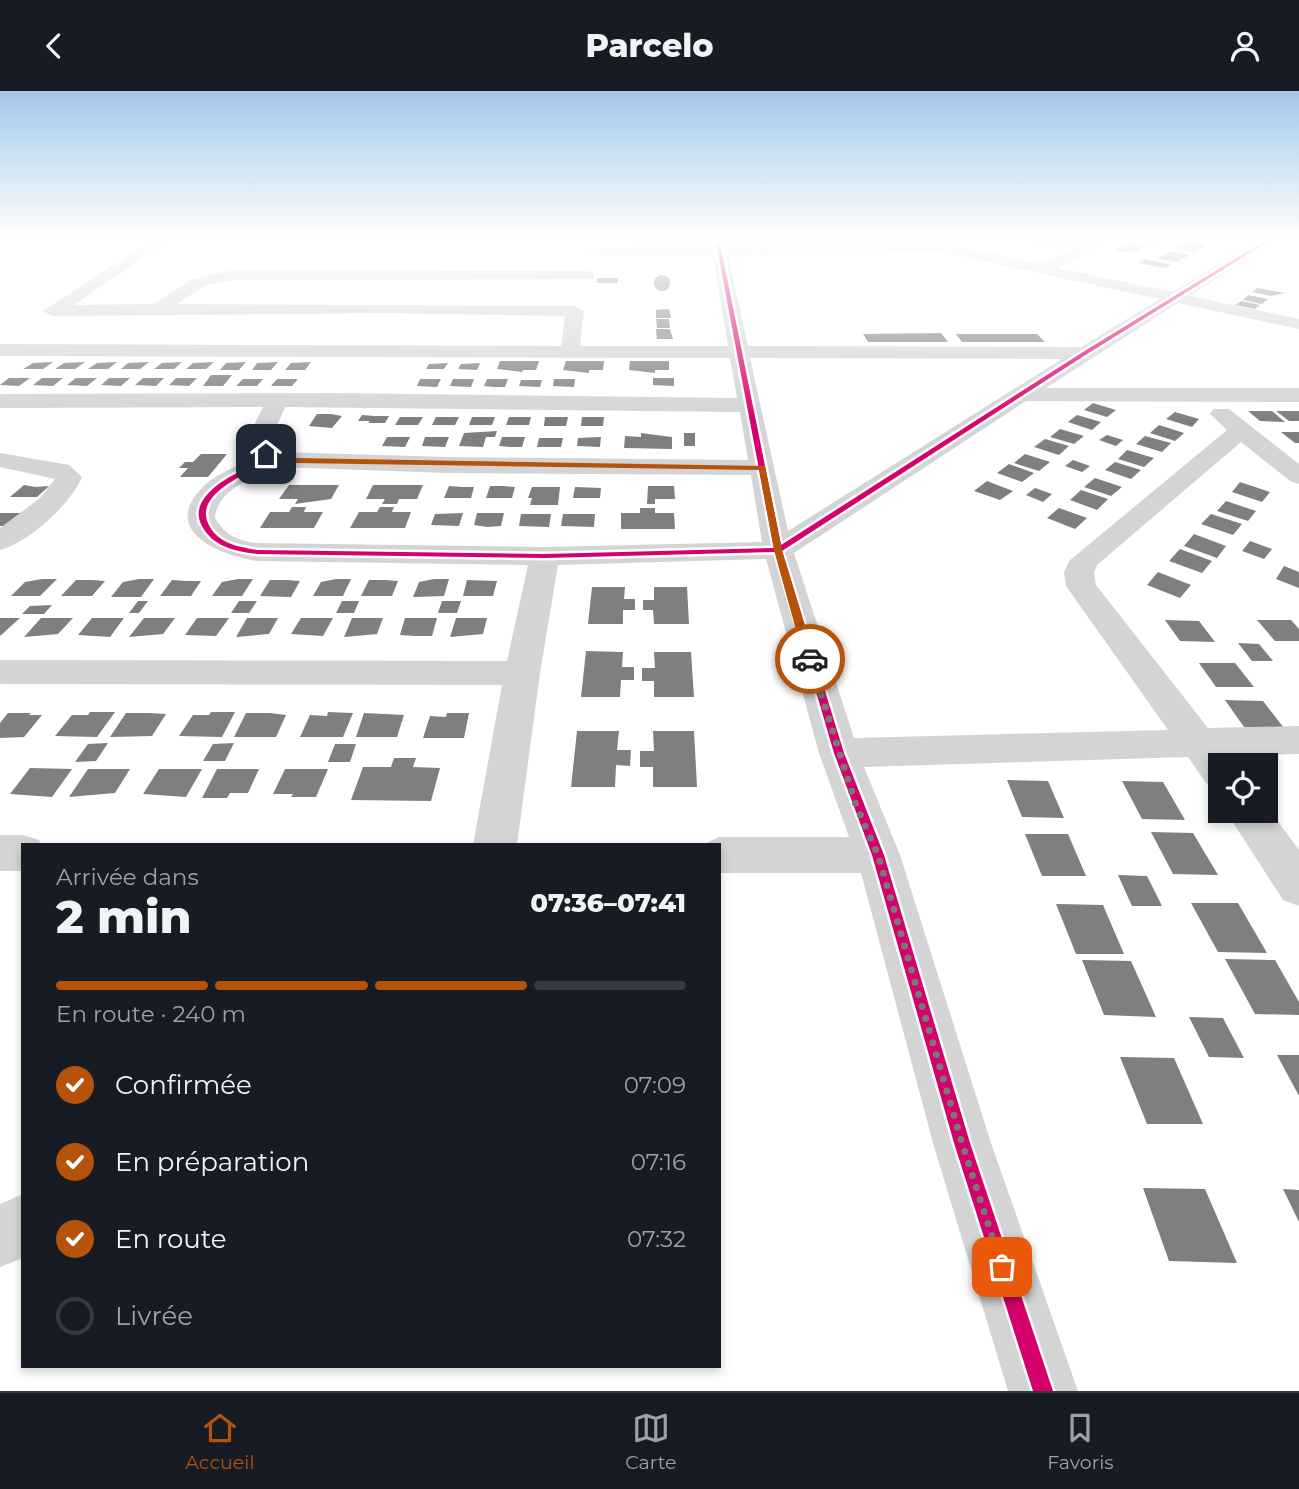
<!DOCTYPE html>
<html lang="fr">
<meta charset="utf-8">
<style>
:root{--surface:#171b24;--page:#242831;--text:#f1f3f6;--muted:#9ea1a6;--line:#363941;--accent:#b45309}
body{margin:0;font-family:Montserrat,sans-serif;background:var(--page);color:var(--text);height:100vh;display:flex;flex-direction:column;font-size:26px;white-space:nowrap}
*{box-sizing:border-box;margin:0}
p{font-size:23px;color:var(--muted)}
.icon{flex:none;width:38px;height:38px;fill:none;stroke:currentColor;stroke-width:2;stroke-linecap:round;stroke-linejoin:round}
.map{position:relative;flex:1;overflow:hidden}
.panel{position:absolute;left:21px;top:752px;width:700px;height:525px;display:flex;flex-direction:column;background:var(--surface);border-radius:0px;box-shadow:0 4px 10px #0003}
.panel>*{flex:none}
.fabs{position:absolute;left:1208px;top:662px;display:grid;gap:14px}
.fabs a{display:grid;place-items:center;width:70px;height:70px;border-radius:0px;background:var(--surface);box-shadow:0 4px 10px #0003;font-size:35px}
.pin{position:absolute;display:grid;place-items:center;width:60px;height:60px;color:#fff;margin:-30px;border-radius:14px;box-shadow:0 4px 10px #0006}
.courier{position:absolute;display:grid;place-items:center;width:70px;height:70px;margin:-35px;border:5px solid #b45309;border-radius:50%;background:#fff;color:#222;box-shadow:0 2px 9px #0007}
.overview em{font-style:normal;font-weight:800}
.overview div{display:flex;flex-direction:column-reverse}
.overview{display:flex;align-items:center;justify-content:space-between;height:119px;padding:0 35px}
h1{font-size:46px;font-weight:800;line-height:52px}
.bar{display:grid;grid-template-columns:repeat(4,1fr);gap:10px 7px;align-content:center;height:84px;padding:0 35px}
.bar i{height:9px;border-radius:5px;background:var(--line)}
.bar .active{background:var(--accent)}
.bar p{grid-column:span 4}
ol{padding:0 35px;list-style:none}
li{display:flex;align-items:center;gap:21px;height:77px}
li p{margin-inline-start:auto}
li .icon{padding:7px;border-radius:50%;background:var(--accent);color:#fff;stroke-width:4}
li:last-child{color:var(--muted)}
li i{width:38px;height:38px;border:4px solid var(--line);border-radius:50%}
header{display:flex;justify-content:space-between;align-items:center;height:91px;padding:0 35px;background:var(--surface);font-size:32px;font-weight:800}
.dock{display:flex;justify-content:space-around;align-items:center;height:98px;border-top:2px solid var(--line);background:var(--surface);font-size:19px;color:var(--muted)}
.dock a{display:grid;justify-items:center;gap:4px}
.dock .active{color:var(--accent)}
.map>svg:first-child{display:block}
.building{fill:#7f7f7f}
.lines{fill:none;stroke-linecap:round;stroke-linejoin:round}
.minor{fill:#d4d4d4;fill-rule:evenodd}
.cycleway-casing{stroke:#fff;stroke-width:5}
.cycleway{fill:#d6006c;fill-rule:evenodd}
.route{fill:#b45309}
.done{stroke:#787878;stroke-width:7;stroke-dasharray:0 12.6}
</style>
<header><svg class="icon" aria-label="back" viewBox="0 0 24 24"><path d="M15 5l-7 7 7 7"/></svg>Parcelo<svg class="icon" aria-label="person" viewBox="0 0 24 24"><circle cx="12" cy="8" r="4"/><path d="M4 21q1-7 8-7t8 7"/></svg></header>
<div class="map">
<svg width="1299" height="1300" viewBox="0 0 1299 1300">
<rect width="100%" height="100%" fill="#fff"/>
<path class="building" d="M1139 147H1164L1151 153 1133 150Z
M1189 151 1207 154 1194 161 1176 158Z
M1129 152 1146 155 1132 162 1114 159Z
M1171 160 1190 164 1184 167 1171 164 1182 168 1176 171 1157 167Z
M1144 168 1172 174 1166 177 1137 172Z
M654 192a8 8 0 1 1 16 0a8 8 0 1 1-16 0Z
M597 187H618V192H597Z
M1257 197 1285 202 1271 205 1252 201Z
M1248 204 1268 208 1262 213 1243 209Z
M1241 210 1260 214 1255 218 1235 214Z
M669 218 671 227H656V219Z
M656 228H669L670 237H657Z
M656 238H670L673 248H657Z
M941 242 948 251H868L863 243Z
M956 243H1037L1045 251H962Z
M500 270H539L536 279H523L522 281 497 278Z
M566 270H604L603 279H589V282L563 279Z
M630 270H669V279H655V282L629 279Z
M53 271 43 278H23L33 272Z
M85 271 75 278H55L64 272Z
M117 271 108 278H88L97 272Z
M149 271 140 278H121L128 272Z
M182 271 174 278H154L162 272Z
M214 271 206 278H186L193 272Z
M246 271 239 279H220L226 272Z
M278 271 271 279H252L257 272Z
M311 271 305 279H285L291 272Z
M448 272 444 278H426L429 273Z
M480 272 477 279 458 278 461 273Z
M211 284H232L223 295H203Z
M9 287H30L19 295 0 294Z
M42 287H63L53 295 33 294Z
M76 287H97L87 295 67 294Z
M109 287H130L121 295 101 294Z
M143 287H164L156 295 135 294Z
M176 287H197L189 295 169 294Z
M653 287H674V295L653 294Z
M243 288H263L257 295H236Z
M277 288H298L292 295H271Z
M420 288H441L437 296 417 295Z
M453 288H474L471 296 450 295Z
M487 288H508L505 296H494L484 295Z
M554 288H575L574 296 553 295Z
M521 289H542L540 296 519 295Z
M1093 312 1116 319 1107 326 1084 319Z
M1248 320H1272L1285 331 1260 330Z
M1276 320H1299V330H1289Z
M1175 321 1199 328 1192 336 1166 328Z
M317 323H331L342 325 332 337 309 335Z
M362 324 375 325H389L385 332H368L370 330H358Z
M1077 324 1101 331 1092 339 1068 331Z
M400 326H423L418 334H395Z
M436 326H459L455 334H432Z
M472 326H495L492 334H469Z
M509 326H531L529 334H506Z
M545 326H568L566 335H544Z
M582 326H604L603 335H581Z
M1159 334 1184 342 1175 350 1150 342Z
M1060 338 1084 345 1074 353 1050 346Z
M497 340 495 346H486L483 356 459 355 464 342Z
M1281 341H1299V352H1295Z
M641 342 672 346V358L624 357 625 345 641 346Z
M684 342H695V355H684Z
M1107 344 1123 349 1116 355 1099 349Z
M1145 345 1171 352 1162 361 1136 353Z
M387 346H410L405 356 382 355Z
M425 346H449L445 356 422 355Z
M502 346H525L522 356H510L499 355Z
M601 346 600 356 577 355 578 347Z
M539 347H563L561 356H537Z
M1045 348 1069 355 1059 364 1034 356Z
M1127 359 1154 367 1144 376 1118 368Z
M201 363H227L208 386H180L188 377H179L185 371H193Z
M1025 363 1050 371 1039 380 1014 372Z
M1073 369 1090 375 1082 381 1065 375Z
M1115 371 1141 379 1131 388 1105 379Z
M1009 373 1034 382 1022 391 997 382Z
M1095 387 1122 396 1111 405 1084 396Z
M987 390 1013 400 1000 409 974 400Z
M1240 391 1270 401 1262 411 1232 401Z
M24 394 36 396 49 395 37 406H10Z
M289 394H339L331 408 295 413 298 408H279Z
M373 394H423L417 408H399L397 413H382L385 408H366Z
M449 395 462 396H474L471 407H444Z
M490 395H503L515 396 512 407H486Z
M648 395H674L675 408H655V413H647Z
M532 396H560L558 414H530L532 407H528Z
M575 396 601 397 600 407H573Z
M1035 397 1052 403 1043 411 1026 404Z
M1081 399 1108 408 1097 419 1070 409Z
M1226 410 1256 420 1248 430 1217 420Z
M292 416H306L304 421H323L314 437H260L270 421H289Z
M380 416H394L392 421H411L405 437H350L359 421H377Z
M640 417H655V422H674L675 438H621V422H640Z
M1059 417 1087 427 1075 438 1047 427Z
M0 422H21L6 435H0Z
M463 422 459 435 431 434 435 423Z
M477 422H504L501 435 487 436 474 434Z
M521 423H551L549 436 519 435Z
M563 423H595L594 436 561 435Z
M1211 423 1242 433 1233 444 1201 433Z
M1194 443 1226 455 1217 467 1184 455Z
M1250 450 1272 458 1264 468 1242 460Z
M1180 458 1212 470 1202 482 1169 470Z
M1284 475 1299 481V497L1276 488Z
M1158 481 1191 494 1180 507 1147 494Z
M42 488H57L40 505H11L25 491Z
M139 488H154L141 506H111L123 491Z
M238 488H253L242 505H212L222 491Z
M336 488H351L343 505H313L321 491Z
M434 488H449L444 505 413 506 419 491Z
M76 489H92L105 490 92 505H61Z
M172 489 187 490H201L191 505H160Z
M270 489H286L300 490 291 506 260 505Z
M369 489H385L398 490 392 505H361Z
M467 489 497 490 493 505H463Z
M592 496H625L624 508H635V519H623V533H588Z
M654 496H687L689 533H654L653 519H643V509H654Z
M138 510H148L139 522H129Z
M239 510H257L249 522H231Z
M342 510H359L354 522H336Z
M442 510H461L457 522H438Z
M52 514 44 523H22L30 515Z
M0 527H20L0 545Z
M41 527H73L58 543 24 546Z
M92 527H124L110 546 78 544Z
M144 527H175L163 543 129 546Z
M197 527H229L216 545 185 544Z
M247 527H278L269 543 236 546Z
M301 527H333L323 545 291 543Z
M352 527H383L377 543 344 546Z
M405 527H437L432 545H415L400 544Z
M456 527H487L483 543 450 546Z
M1165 529 1199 530 1215 551 1180 550Z
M1257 529H1291L1299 538V550H1275Z
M1238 552 1259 553 1273 570H1252Z
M586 560 623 561 622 576H634V589H621L620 606H581Z
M654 561H691L694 606H654V590H642V577H655Z
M1199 572H1235L1254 596H1216Z
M1225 609 1263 610 1284 637 1244 636Z
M90 621H115L97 646 55 645 72 624H88Z
M211 621H235L222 646 179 645 193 624H209Z
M328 621 353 622 343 646H300L310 624 327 625Z
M8 622H31L29 624H42L24 646 0 647V632Z
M126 622H149L166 623 152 645 110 646Z
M246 622H270L286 624 276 646H234Z
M364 622 404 624 397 646H356Z
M447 622H469L464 647H423L430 625 446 626Z
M577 640H619L617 659H631L630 675 616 674 615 696H571Z
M653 640H694L697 696H653V676H640V660H654Z
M108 652 96 670 75 671 88 653Z
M234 652 225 670H203L213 653Z
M335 653H356L350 671H328Z
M394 667H416L413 676 440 677 431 710 351 709 363 676H391Z
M30 677 72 678 52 706 10 703Z
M88 678H130L115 702 69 706Z
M159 678H202L186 706 143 703Z
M217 678H259L248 702H230L227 707H202Z
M285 678H328L316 706H291L293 703H273Z
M1007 689 1048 690 1064 727 1022 726Z
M1122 690 1163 691 1185 729 1142 728Z
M1151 741 1193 742 1218 784 1173 783Z
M1025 743H1068L1086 785H1042Z
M1118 784 1147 785 1162 815H1132Z
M1191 812H1238L1267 862 1218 861Z
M1056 813 1103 814 1124 863H1076Z
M1225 868 1275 869 1299 911V924L1255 923Z
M1082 869 1131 870 1156 926 1104 924Z
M1189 926 1223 927 1244 967 1209 966Z
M1277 964H1299V1005Z
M1120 966 1174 967 1203 1033H1147Z
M1143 1097 1205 1098 1237 1172 1169 1170Z
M1283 1098 1299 1099V1131Z"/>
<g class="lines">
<path class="minor" d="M155 147H172L74 214 154 213 193 188 234 179 588 180 594 182V188L234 189 204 195 177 213 575 215 584 220 580 255H728L713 164H595L588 160 590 157 711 155 710 147H724L726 155 908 154 890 147H917L1041 173 1072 158 1030 150 1028 147H1057L1085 152 1096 147H1114L1058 177 1173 201 1262 147H1279L1190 205 1299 228V238L1178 212 1046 297H1299V311L1026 310 794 462 854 647 1168 639 1066 495 1064 482 1069 470 1227 339 1210 323 1213 318H1229L1299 373V393L1290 390 1241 351 1097 474 1094 482 1096 494 1208 637 1299 635V663L1230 665 1236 674H1220V696L1206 692 1188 666 864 676 900 764 991 1052 1078 1300H1008L933 1052 861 782H719V754H702L719 746H849L819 662 766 468 558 474 540 582 517 754H473L502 594 0 593V569L507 570 528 474 257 470C223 465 161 442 200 399 214 383 237 375 256 367L246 351 263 316 0 317V303L333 302 737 307 730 267 0 265V253L561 255 565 225 380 222 52 225 43 220ZM931 159 1160 208 1081 256 748 255 728 164 924 162ZM750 267 1062 268 788 440ZM285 316 740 321 748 369 447 366 280 361 270 351ZM278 376 447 382 751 384 762 451 545 456 257 452C238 450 225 444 215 427 217 398 254 386 278 376Z
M0 362 69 374 82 386C71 413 28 452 0 459V437L40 407 55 388 0 376Z
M1265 713 1299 759V815L1283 809 1225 719H1265Z
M0 744H23L39 749 41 754H23V780H0Z
M23 1103V1167L0 1176V1113Z"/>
<defs>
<path id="cycleway" d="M715 147H719L781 454 1083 261 1269 147H1274L1087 263 782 460 844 662 884 764 970 1052 1053 1300H1033L954 1052 872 764 834 662 775 461 545 467 257 463C235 460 213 456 202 435 183 401 250 374 275 366L278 368 277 369C254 379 189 402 210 436 220 453 239 456 257 459L545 463 774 457Z"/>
</defs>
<use href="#cycleway" class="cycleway-casing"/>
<use href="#cycleway" class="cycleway"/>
</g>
<linearGradient id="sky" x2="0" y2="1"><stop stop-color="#a3c8eb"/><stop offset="0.45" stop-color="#fff"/><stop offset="1" stop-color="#fff" stop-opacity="0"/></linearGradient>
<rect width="1299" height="329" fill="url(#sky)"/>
<path class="route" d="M266 361 277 366 295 367 765 375 782 459 815 568 810 571 804 568 774 459 759 379 295 372 275 371 263 365Z"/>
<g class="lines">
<path class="done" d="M810 568 856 714 878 764 962 1052 1002 1176"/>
</g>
</svg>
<div class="fabs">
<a><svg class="icon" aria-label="locate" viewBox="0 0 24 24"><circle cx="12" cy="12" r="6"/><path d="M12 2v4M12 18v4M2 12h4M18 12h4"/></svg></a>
</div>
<div class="pin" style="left:1002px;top:1176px;background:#ea580c"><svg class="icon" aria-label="bag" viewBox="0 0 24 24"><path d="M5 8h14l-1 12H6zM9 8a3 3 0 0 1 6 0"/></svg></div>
<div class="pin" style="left:266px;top:363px;background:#1f2937"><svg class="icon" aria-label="home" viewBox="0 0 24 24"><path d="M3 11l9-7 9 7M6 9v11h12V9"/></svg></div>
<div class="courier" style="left:810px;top:568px"><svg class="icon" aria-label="car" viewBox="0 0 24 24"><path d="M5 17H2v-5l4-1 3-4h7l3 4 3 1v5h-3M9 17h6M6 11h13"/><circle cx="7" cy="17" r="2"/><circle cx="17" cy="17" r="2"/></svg></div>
<section class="panel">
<div class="overview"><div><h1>2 min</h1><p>Arrivée dans</p></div><em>07:36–07:41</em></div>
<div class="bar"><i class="active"></i><i class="active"></i><i class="active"></i><i></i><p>En route · 240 m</p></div>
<ol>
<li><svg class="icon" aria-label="check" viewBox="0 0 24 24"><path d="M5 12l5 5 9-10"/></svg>Confirmée<p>07:09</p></li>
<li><svg class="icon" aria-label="check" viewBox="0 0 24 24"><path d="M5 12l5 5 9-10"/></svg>En préparation<p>07:16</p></li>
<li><svg class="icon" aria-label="check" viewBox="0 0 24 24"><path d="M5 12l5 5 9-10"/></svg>En route<p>07:32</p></li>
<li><i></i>Livrée</li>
</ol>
</section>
</div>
<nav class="dock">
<a class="active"><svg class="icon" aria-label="home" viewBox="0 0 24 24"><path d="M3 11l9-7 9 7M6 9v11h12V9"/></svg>Accueil</a>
<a><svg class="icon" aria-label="map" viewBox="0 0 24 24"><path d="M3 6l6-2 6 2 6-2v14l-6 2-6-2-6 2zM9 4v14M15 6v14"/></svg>Carte</a>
<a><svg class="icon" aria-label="saved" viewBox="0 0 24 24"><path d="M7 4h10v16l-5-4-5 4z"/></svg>Favoris</a>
</nav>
